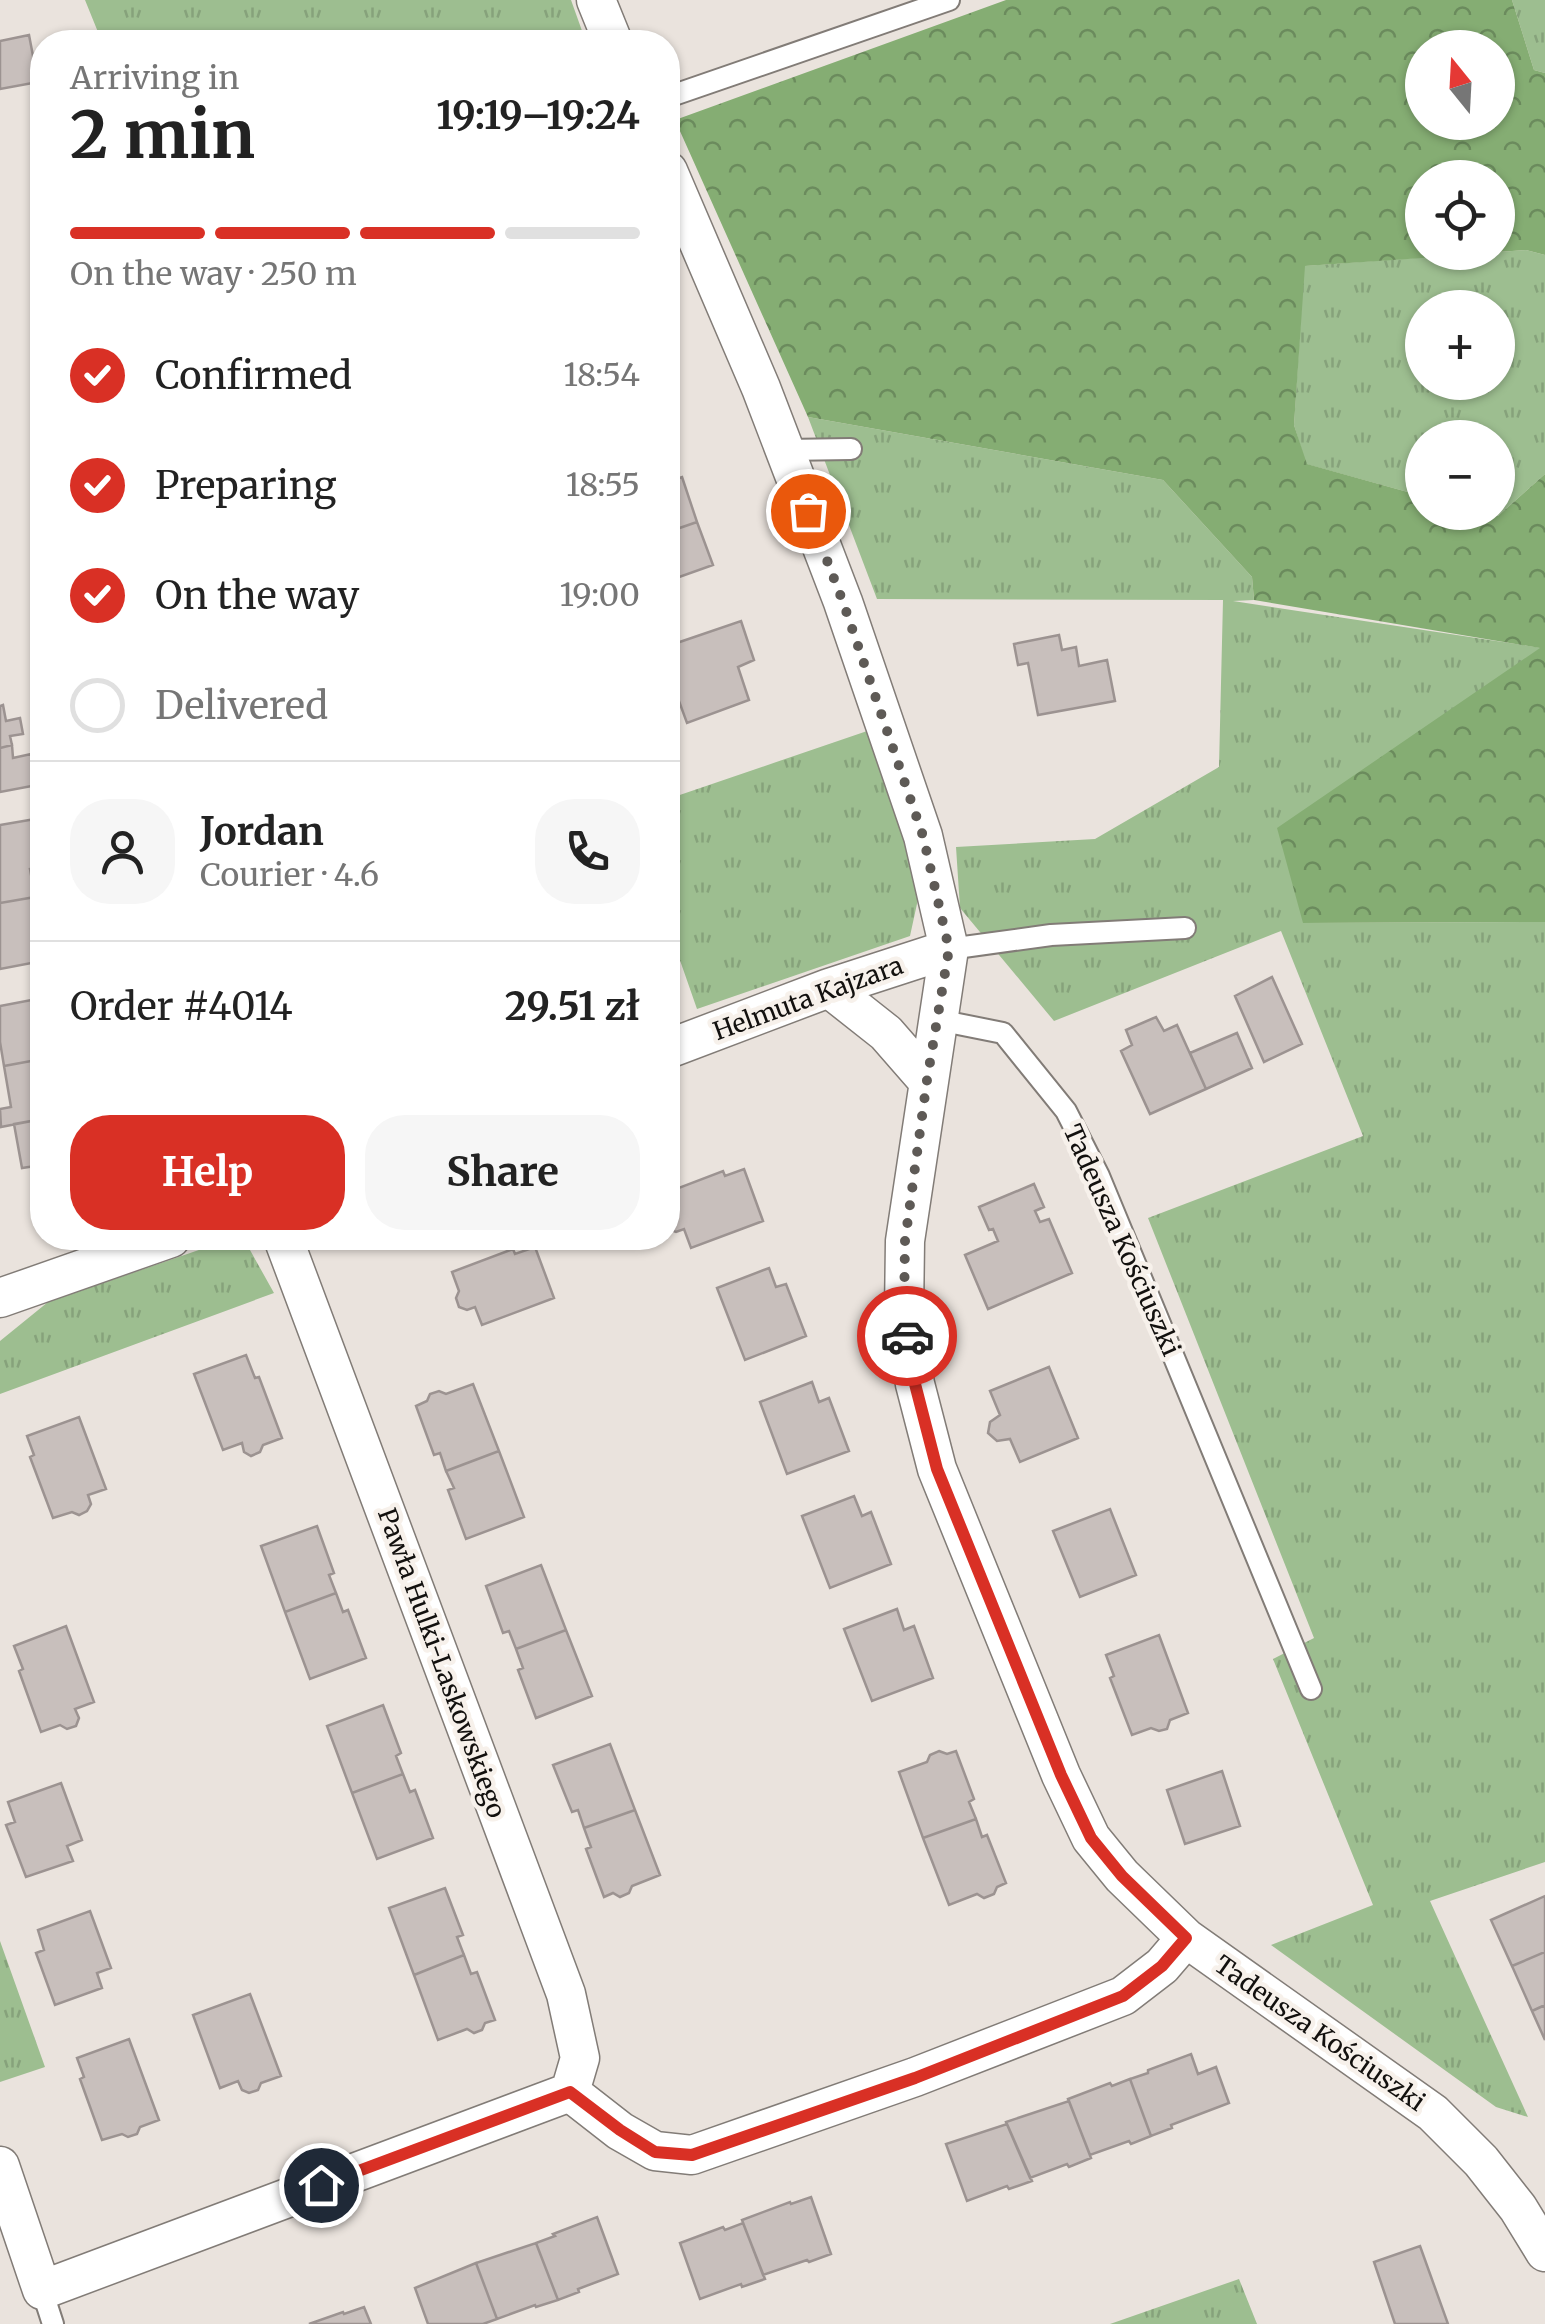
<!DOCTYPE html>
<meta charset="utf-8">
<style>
:root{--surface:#fff;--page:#f6f6f6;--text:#222;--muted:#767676;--line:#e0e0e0;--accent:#d93025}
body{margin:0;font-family:Merriweather,serif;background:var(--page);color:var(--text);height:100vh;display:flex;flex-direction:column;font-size:38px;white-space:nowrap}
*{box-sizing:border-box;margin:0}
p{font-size:32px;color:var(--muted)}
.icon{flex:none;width:55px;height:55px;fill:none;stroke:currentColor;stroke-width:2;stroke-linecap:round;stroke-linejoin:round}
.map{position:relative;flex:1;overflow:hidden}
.drawer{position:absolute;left:30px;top:30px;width:650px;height:1220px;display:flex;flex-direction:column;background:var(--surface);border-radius:40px;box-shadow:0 2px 8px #0004}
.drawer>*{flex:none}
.needle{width:65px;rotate:342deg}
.controls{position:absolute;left:1405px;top:30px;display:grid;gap:20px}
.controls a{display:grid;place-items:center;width:110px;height:110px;border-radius:50%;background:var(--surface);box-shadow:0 2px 8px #0004;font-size:50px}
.pin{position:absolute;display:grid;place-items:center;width:85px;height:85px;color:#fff;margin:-42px;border:5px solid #fff;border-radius:50%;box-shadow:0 2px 10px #0007}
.courier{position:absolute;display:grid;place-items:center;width:100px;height:100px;margin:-50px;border:8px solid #d93025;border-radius:50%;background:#fff;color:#222;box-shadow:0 2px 12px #0007}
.overview em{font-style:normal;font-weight:700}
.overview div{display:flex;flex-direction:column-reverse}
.overview{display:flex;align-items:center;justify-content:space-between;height:170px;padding:0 40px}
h1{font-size:65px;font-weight:700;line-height:75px}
.bar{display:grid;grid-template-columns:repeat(4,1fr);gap:15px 10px;align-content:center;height:120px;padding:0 40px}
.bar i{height:12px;border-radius:8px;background:var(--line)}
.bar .selected{background:var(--accent)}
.bar p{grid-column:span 4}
.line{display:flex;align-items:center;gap:25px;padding:0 40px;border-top:2px solid var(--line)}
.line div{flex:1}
.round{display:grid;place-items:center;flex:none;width:105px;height:105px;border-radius:40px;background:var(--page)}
ol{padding:0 40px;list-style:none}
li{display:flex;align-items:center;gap:30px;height:110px}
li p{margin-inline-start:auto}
li .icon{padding:10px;border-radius:50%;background:var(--accent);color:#fff;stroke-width:4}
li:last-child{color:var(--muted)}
li i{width:55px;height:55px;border:5px solid var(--line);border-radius:50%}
.primary-button{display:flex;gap:20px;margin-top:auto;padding:20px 40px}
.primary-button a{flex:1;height:115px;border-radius:40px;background:var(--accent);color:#fff;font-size:40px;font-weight:700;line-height:115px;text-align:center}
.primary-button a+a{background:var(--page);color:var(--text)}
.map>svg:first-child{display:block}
.grass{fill:url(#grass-tufts);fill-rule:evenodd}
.forest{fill:url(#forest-crowns);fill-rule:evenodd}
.building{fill:#c8bfbc;stroke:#9c9391;stroke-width:2.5}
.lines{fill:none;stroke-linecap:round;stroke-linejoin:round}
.lane-casing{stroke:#827c77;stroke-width:24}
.street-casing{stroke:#827c77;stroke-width:41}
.lane{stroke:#fff;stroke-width:20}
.street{stroke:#fff;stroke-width:38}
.done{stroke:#5e5a56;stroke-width:10;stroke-dasharray:0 18}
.route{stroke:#d93025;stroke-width:12}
.labels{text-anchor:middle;stroke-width:9;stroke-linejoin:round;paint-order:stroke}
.street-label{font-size:25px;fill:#12100e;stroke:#f7f1eb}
</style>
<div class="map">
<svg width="1545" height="2324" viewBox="0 0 1545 2324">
<defs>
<pattern id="grass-tufts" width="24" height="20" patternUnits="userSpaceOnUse" patternTransform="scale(2.5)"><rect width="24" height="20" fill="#9dbe90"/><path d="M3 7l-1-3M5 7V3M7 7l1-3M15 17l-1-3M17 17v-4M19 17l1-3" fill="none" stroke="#86a27b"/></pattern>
<pattern id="forest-crowns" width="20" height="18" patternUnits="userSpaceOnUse" patternTransform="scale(2.5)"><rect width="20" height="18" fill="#85ad73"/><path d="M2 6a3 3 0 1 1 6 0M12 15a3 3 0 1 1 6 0" fill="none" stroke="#6b8b5d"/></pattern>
</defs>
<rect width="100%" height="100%" fill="#eae3dd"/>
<path class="grass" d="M85 0H571L586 42H102Z
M1512 0H1545V73L1534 70Z
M1526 250 1545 255V474L1498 516 1485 513 1498 512V438H1422V496L1306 464 1294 425 1304 266ZM1422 308H1498V382H1422Z
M808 417 1163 480 1252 577 1254 600 1233 601 1542 648 1304 923 1545 922V1862L1430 1901 1528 2117 1496 2107 1271 1945 1373 1905 1273 1659 1314 1638 1148 1218 1363 1136 1281 931 1054 1021 960 908 956 847 1095 839 1219 767 1223 600 877 599Z
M873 729 920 890 910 936 697 1009 668 926V799Z
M222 1242 250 1250 274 1293 0 1394V1341L48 1302Z
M0 1941 45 2067 0 2082Z
M1239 2279 1257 2324H1110Z"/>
<path class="forest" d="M1006 0H1512L1534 70 1545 73V255L1526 250 1498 252V178H1422V252L1496 253 1305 266 1294 425 1307 464 1422 496V512L1485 513 1498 516 1545 474V922L1303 923 1277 828 1540 648 1254 600 1252 577 1163 480 808 417 675 120ZM1422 48H1498V122H1422Z"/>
<path class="building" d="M29 35 38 82 0 89V41Z
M682 477 697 522 668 532V482Z
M697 522 713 565 668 581V532Z
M741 621 754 660 738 667 749 700 687 723 679 701 668 705V646Z
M1059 635 1062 650 1076 647 1079 666 1107 660 1115 701 1038 715 1028 663 1018 665 1014 644Z
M3 705 6 721 20 718 23 734 10 736 12 745 0 748V706Z
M12 745 13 758 31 754 37 785 0 792V748Z
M41 818 42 867 30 869 35 897 0 903V825Z
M35 897 42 940V961L0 969V903Z
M1272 977 1302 1044 1264 1062 1235 996Z
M42 998V1059L4 1066 0 1042V1006Z
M1156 1017 1164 1031 1177 1025 1206 1089 1150 1114 1121 1051 1132 1045 1126 1030Z
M1237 1033 1252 1068 1206 1089 1190 1053Z
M42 1059V1119L1 1127 0 1109 11 1107 4 1066Z
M42 1119V1165L22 1168 14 1124Z
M744 1169 763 1221 691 1248 684 1229 676 1232 668 1229V1192L723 1171 725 1176Z
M1034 1184 1044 1207 1035 1211 1040 1222 1049 1219 1072 1273 988 1309 965 1255 998 1241 993 1229 989 1230 979 1207Z
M535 1247 554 1298 482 1325 475 1307 467 1310 459 1307 456 1298 459 1291 452 1272 513 1249 515 1254Z
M769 1268 776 1287 786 1284 806 1336 745 1360 717 1288Z
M246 1355 255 1378 259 1377 282 1438 263 1445 260 1452 251 1456 244 1452 242 1443 223 1450 194 1374Z
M1049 1367 1078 1438 1020 1462 1010 1439 997 1441 988 1433 990 1422 1000 1415 990 1391Z
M812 1382 819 1402 829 1398 849 1451 787 1474 760 1402Z
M473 1384 499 1451 446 1471 440 1453 434 1455 416 1406 427 1401 430 1394 439 1391 446 1394Z
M79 1417 106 1489 88 1495 91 1504 87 1511 79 1515 72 1512 53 1518 30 1457 34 1455 27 1436Z
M499 1451 524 1517 466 1539 448 1490 454 1488 446 1471Z
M854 1496 862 1516 871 1512 891 1564 830 1588 802 1516Z
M1110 1509 1136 1575 1080 1597 1053 1531Z
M317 1526 334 1573 329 1575 336 1593 285 1612 261 1546Z
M541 1565 566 1630 516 1649 509 1631 503 1633 486 1586Z
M336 1593 343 1612 348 1610 366 1658 310 1679 285 1612Z
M897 1609 904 1630 914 1626 933 1678 872 1701 844 1629Z
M66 1626 94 1702 75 1709 79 1718 76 1726 67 1729 60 1725 41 1732 19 1671 23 1669 14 1646Z
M566 1630 592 1696 536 1718 518 1670 523 1668 516 1649Z
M1159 1635 1188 1713 1170 1720 1167 1729 1159 1731 1151 1728 1132 1735 1110 1678 1114 1676 1106 1655Z
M383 1705 401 1753 396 1756 403 1774 352 1793 327 1726Z
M610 1744 635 1810 584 1828 578 1810 572 1812 553 1765Z
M939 1751 947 1754 956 1751 974 1799 969 1802 976 1819 923 1838 899 1772 927 1762 930 1755Z
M1222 1771 1240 1826 1185 1844 1167 1790Z
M403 1774 410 1792 415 1790 433 1838 377 1859 352 1793Z
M61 1783 82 1840 67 1846 73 1861 26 1877 6 1825 15 1822 8 1802Z
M635 1810 660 1875 632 1886 629 1893 620 1897 613 1893 604 1897 586 1849 591 1847 584 1828Z
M976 1819 982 1837 987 1835 1006 1883 997 1887 994 1894 984 1898 977 1894 949 1905 923 1838Z
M445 1888 463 1935 457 1937 464 1955 414 1975 389 1908Z
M1545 1896V1952L1512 1966 1491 1920Z
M90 1911 111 1968 97 1973 102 1988 55 2005 36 1953 44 1950 38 1930Z
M1545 1952V2005L1532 2011 1512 1966Z
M464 1955 471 1974 477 1972 495 2020 485 2023 482 2030 474 2033 467 2029 438 2040 414 1975Z
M250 1994 281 2076 261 2083 258 2090 249 2093 242 2090 238 2081 220 2088 193 2015Z
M1545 2005V2040L1532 2011Z
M129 2039 159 2120 140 2127 137 2134 128 2137 122 2134 102 2140 80 2079 84 2077 77 2058Z
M1191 2054 1198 2074 1216 2067 1229 2103 1171 2125 1172 2128 1151 2136 1130 2079 1148 2073V2070Z
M1130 2079 1151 2136 1131 2144 1129 2141 1090 2155 1068 2099 1110 2083 1112 2086Z
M1069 2101 1091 2158 1069 2167 1067 2164 1030 2178 1006 2122Z
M1007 2124 1032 2181 1009 2189 1007 2186 967 2201 946 2144Z
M811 2197 831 2254 809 2262 807 2260 763 2275 742 2220 790 2202 791 2204Z
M597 2217 618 2274 578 2289 579 2292 558 2300 536 2243 555 2236 553 2234Z
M743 2223 765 2279 742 2287 741 2284 700 2299 680 2243 723 2227 725 2230Z
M536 2243 558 2300 536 2307 535 2305 497 2319 476 2263Z
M1420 2246 1448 2324H1395L1374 2262Z
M476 2263 497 2319 483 2324H428L415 2288Z
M364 2307 371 2324H309L343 2312 344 2314Z"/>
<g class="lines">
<defs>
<path id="lane" d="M668 97 949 0
M785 450 851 449
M949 949 1051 935 1185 928
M938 1020 1003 1033 1066 1111 1099 1176 1311 1689
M42 2290 53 2324"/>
<path id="street" d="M596 0 613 42
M668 171 761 388 843 602 923 836 949 949 905 1241 904 1314 915 1384 937 1469 1061 1775 1091 1838 1122 1876 1186 1938 1433 2113 1481 2161 1518 2208 1545 2252
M829 988 886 1033 927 1080
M668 1049 829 988 949 949
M283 1238 566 1994 580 2058 570 2092
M0 1298 171 1238
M0 2166 42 2290 570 2092 620 2131 655 2151 692 2155 915 2077 1123 1996 1162 1966 1186 1938"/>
</defs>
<use href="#lane" class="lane-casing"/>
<use href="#street" class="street-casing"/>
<use href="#lane" class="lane"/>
<use href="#street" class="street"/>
</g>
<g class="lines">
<path class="done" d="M808 511 843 602 923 836 949 949 927 1080 905 1241 904 1314 907 1336"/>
<path class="route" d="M321 2185 570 2092 620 2130 655 2152 692 2155 915 2078 1123 1996 1162 1966 1186 1938 1122 1876 1091 1838 1061 1775 937 1469 915 1384 907 1336"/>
</g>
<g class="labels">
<g class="street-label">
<text transform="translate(808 998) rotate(-20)" y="9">Helmuta Kajzara</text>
<text transform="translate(1122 1240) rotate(66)" y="9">Tadeusza Kościuszki</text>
<text transform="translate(442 1663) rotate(70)" y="9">Pawła Hulki-Laskowskiego</text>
<text transform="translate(1320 2033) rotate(35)" y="9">Tadeusza Kościuszki</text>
</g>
</g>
</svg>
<div class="controls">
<a><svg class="needle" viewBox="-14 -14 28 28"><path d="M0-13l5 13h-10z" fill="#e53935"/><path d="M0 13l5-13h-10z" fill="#767676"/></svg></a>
<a><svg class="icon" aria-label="locate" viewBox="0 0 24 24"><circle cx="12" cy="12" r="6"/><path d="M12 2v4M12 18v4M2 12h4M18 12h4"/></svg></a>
<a>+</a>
<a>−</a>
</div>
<div class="pin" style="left:808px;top:511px;background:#ea580c"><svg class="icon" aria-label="bag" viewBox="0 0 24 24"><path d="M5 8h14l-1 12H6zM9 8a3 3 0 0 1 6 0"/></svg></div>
<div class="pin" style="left:321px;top:2185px;background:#1f2937"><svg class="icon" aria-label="home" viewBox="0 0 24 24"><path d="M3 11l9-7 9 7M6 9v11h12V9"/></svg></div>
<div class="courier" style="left:907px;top:1336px"><svg class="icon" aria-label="car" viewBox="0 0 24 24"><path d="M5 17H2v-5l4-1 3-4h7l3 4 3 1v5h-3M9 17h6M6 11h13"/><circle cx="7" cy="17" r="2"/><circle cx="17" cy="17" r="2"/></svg></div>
<section class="drawer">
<div class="overview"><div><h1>2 min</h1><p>Arriving in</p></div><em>19:19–19:24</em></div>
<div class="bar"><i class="selected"></i><i class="selected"></i><i class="selected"></i><i></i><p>On the way · 250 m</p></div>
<ol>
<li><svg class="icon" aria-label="check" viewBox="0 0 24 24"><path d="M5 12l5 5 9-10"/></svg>Confirmed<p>18:54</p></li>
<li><svg class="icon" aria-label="check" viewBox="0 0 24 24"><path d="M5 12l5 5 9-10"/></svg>Preparing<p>18:55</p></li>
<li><svg class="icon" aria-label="check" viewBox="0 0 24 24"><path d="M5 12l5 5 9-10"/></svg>On the way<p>19:00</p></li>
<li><i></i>Delivered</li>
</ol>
<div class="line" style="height:180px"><a class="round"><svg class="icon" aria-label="person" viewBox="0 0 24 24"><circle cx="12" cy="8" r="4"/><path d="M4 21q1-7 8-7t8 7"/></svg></a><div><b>Jordan</b><p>Courier · 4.6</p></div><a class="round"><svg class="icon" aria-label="phone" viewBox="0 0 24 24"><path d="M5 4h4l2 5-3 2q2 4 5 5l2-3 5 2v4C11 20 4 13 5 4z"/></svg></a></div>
<div class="line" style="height:130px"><div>Order #4014</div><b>29.51 zł</b></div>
<div class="primary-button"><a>Help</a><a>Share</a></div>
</section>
</div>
